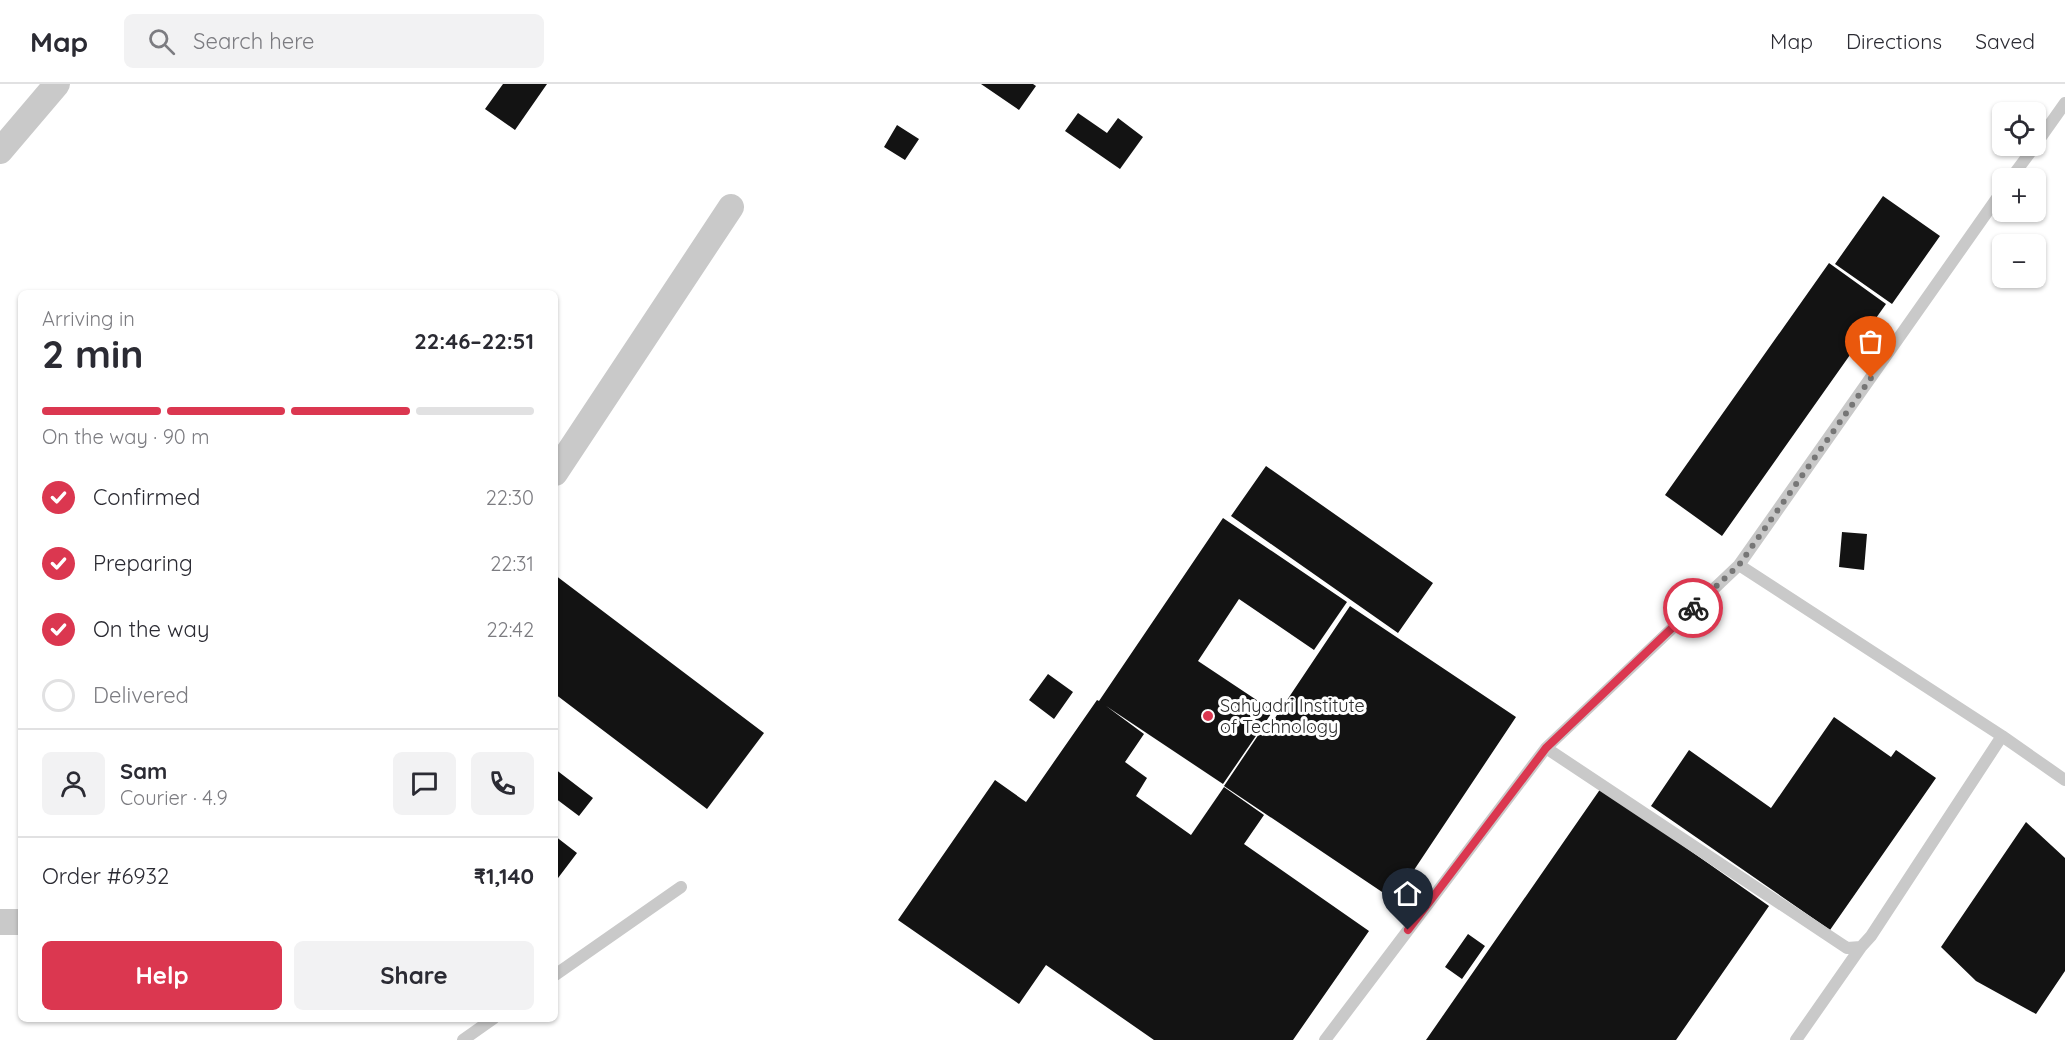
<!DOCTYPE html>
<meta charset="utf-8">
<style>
:root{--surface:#fff;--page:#f2f2f3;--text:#2b2b33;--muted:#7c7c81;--line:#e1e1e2;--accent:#db3750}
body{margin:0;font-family:Quicksand,sans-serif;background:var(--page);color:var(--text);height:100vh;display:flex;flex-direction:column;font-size:22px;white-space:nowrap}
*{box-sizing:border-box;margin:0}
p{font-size:20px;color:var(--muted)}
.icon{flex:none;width:33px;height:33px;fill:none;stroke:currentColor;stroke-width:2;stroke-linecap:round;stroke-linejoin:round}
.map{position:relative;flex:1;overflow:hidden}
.sheet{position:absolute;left:18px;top:206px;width:540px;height:732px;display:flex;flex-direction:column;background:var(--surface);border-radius:9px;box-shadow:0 2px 4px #0004}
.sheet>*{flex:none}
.fabs{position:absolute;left:1992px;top:18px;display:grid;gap:12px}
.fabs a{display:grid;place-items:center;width:54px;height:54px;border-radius:9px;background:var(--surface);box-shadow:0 2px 4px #0004;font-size:30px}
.pin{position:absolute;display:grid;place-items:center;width:51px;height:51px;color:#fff;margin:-62px -26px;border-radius:50% 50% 50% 0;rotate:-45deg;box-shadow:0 0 6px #0007}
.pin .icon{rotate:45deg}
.courier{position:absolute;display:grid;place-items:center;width:60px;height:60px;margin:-30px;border:4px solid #db3750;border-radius:50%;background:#fff;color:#222;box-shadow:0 2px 8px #0007}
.overview em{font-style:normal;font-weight:800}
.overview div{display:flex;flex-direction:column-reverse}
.overview{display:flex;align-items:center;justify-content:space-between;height:102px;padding:0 24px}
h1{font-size:39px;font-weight:800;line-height:45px}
.bar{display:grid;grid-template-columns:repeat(4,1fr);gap:9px 6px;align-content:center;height:72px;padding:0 24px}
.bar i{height:8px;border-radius:4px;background:var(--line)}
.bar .active{background:var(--accent)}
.bar p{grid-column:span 4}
.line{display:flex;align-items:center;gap:15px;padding:0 24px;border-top:2px solid var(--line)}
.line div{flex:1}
.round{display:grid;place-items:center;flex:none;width:63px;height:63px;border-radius:9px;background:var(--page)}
ol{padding:0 24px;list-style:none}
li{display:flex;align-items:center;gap:18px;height:66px}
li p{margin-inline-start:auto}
li .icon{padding:6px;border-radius:50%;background:var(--accent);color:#fff;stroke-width:4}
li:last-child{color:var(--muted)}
li i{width:33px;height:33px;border:3px solid var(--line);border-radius:50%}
.primary-button{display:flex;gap:12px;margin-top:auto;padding:12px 24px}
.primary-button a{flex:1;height:69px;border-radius:9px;background:var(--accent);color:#fff;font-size:24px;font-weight:800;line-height:69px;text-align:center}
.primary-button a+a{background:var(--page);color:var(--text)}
header{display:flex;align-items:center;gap:36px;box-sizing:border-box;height:84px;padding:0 30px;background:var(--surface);border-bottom:2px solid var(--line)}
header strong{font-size:28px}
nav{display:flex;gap:33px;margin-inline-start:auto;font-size:21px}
.search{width:420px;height:54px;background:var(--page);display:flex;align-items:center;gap:15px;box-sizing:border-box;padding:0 21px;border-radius:9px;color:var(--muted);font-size:22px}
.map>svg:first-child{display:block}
.building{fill:#131313}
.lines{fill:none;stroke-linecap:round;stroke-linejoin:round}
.lane{stroke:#c9c9c9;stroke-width:12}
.street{stroke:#c9c9c9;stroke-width:26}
.done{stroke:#767676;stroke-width:6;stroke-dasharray:0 10.8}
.route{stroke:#db3750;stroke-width:8}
.poi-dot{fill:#db3750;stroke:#fff;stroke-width:2}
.labels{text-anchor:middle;stroke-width:6;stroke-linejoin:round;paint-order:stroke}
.poi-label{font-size:18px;fill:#2c2c2c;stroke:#fff;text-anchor:start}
</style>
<header>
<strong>Map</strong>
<div class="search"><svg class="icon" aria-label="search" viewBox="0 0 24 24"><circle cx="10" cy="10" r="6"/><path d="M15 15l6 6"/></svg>Search here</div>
<nav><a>Map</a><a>Directions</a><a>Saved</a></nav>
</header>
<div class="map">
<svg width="2065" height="956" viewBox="0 0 2065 956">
<rect width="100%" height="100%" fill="#fff"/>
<path class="building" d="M503 0H547L515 46 485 25Z
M981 0H1033L1036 2 1019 26Z
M1078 29 1107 49 1118 34 1143 53 1120 85 1065 47Z
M897 41 919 55 905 76 884 63Z
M1883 112 1940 152 1892 220 1835 180Z
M1829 179 1886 220 1722 452 1665 411Z
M1266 382 1433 499 1398 549 1231 432Z
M1223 434 1347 518 1314 566 1239 515 1198 577 1273 627 1223 700 1106 622 1144 650 1125 678 1147 694 1136 712 1191 751 1224 703 1264 731 1244 760 1369 847 1293 956H1154L1046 881 1019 920 898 836 995 696 1026 718 1097 616 1099 617Z
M1842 448 1867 450 1864 486 1839 483Z
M555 491 764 649 707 725 555 610Z
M1350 522 1516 633 1394 816 1224 702 1259 650 1263 652Z
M1048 590 1073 608 1054 635 1029 616Z
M1834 633 1891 673 1896 666 1936 694 1830 846 1651 722 1689 666 1771 724Z
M555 685 593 714 579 732 555 714Z
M1601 704 1769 822 1676 956H1426Z
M2026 738 2065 774V887L2036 930 1976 897 1941 863Z
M555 752 577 769 555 798Z
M1468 850 1485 862 1462 895 1445 883Z"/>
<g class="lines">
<path class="lane" d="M2036 60 2065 19
M2011 94 2035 62
M1739 481 2002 652 2065 696
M1546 664 1847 864 1861 863 1871 852 2002 652
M555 891 681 803
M463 956 494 934
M1325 956 1546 664 1739 481 2002 107
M1796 956 1861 863"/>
<path class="street" d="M0 67 57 0
M555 389 731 123
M0 838H21"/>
</g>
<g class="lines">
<path class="done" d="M1693 524 1739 481 1871 294"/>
<path class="route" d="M1408 846 1546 664 1693 524"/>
</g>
<circle class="poi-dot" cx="1208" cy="632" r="6"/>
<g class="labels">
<g class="poi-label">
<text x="1220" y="628">Sahyadri Institute<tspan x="1220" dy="21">of Technology</tspan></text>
</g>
</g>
</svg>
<div class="fabs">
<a><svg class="icon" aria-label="locate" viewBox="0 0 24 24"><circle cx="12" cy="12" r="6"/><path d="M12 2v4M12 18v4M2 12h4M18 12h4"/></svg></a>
<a>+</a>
<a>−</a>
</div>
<div class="pin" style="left:1871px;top:294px;background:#ea580c"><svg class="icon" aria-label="bag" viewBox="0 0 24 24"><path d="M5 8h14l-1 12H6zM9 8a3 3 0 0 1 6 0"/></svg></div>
<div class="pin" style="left:1408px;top:846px;background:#1f2937"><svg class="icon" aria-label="home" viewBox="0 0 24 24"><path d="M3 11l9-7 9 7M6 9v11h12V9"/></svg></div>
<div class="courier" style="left:1693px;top:524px"><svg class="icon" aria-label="bike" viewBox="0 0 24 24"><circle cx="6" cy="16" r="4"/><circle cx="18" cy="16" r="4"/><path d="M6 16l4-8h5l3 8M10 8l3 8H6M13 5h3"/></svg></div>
<section class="sheet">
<div class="overview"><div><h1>2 min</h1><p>Arriving in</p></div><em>22:46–22:51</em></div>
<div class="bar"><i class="active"></i><i class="active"></i><i class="active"></i><i></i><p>On the way · 90 m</p></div>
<ol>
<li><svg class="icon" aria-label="check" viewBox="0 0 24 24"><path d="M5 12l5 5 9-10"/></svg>Confirmed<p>22:30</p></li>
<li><svg class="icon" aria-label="check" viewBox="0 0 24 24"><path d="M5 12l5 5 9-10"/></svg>Preparing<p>22:31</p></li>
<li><svg class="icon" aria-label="check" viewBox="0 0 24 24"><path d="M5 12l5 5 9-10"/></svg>On the way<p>22:42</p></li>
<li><i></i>Delivered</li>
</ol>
<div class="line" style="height:108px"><a class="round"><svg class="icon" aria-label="person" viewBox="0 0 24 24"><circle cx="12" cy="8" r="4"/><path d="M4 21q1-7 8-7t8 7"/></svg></a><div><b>Sam</b><p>Courier · 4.9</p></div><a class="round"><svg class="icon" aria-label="chat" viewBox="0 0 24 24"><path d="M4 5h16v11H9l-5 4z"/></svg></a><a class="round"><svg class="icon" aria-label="phone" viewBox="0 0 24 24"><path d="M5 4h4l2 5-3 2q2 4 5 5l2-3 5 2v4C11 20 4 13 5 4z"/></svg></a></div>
<div class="line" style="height:78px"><div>Order #6932</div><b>₹1,140</b></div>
<div class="primary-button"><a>Help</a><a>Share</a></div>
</section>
</div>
